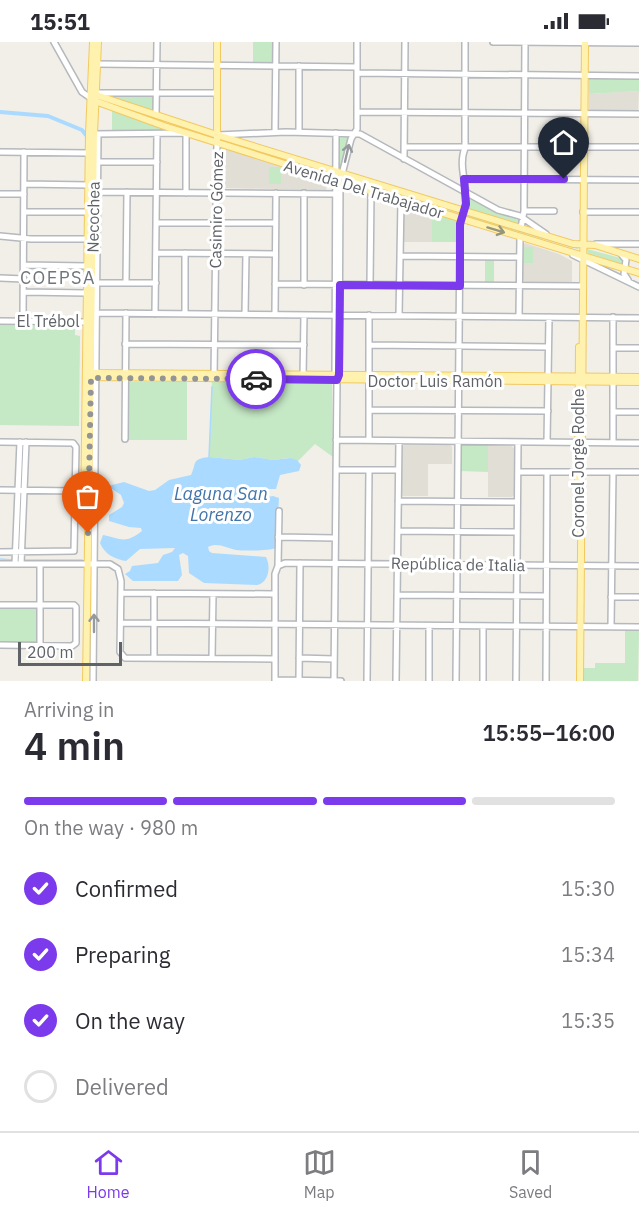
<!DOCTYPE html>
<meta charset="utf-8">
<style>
:root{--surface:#fff;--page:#f7f7f7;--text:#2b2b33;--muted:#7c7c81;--line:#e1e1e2;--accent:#7c3aed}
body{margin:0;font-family:"IBM Plex Sans",sans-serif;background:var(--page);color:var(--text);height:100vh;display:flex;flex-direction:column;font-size:22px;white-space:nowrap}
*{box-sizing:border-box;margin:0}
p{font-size:20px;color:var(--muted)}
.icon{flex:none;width:33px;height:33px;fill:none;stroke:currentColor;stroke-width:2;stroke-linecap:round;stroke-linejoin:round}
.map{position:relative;height:639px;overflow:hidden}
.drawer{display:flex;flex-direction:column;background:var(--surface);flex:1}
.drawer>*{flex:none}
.scale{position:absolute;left:18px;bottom:15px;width:104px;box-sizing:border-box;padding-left:6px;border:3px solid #5f6368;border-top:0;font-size:16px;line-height:21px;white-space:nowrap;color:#5f6368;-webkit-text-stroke:4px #fff;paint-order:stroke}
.pin{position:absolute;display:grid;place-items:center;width:51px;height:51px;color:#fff;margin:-62px -26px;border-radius:50% 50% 50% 0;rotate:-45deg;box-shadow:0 0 6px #0007}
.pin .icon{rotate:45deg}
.courier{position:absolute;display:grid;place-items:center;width:60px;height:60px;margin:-30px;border:4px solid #7c3aed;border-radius:50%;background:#fff;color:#222;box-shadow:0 2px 8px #0007}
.overview em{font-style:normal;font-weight:600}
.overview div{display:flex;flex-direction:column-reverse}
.overview{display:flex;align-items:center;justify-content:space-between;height:102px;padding:0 24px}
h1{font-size:39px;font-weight:600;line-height:45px}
.bar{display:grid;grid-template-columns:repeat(4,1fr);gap:9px 6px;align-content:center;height:72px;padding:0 24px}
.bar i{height:8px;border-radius:4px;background:var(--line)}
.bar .selected{background:var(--accent)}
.bar p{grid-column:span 4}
ol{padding:0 24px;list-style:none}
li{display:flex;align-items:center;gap:18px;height:66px}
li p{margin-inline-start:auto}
li .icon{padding:6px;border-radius:50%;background:var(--accent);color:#fff;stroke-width:4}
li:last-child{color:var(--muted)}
li i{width:33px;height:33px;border:3px solid var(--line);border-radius:50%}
.status{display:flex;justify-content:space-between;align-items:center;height:42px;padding:0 30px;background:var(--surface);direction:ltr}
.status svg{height:16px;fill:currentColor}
.tabs{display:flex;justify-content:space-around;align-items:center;height:84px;border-top:2px solid var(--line);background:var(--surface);font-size:16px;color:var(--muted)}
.tabs a{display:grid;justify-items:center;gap:3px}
.tabs .selected{color:var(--accent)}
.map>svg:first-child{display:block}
.education{fill:#e1ded6}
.green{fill:#c5e8c5}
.water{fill:#aadaff}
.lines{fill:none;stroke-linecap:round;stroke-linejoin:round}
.stream{stroke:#aadaff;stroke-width:1.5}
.canal{stroke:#aadaff;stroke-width:4}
.minor-casing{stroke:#b5b8bc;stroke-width:8}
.major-casing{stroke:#f2c960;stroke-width:8}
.minor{stroke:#fff;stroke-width:5}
.major{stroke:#fff2af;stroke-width:6}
.oneway{stroke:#979a9d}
.oneway2{stroke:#979581}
.done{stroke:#929495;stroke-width:6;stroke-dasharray:0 10.8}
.route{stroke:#7c3aed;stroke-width:8}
.labels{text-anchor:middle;stroke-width:6;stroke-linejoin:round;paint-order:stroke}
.street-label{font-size:16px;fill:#5f6368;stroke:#fff}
.neighbourhood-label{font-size:18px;letter-spacing:1.5px;fill:#70757a;stroke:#fff}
.water-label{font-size:18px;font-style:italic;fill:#4174aa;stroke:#fff}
</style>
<div class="status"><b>15:51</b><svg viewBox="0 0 49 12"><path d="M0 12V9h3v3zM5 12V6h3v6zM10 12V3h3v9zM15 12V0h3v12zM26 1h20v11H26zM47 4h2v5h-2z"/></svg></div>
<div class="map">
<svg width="639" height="639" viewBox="0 0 639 639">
<rect width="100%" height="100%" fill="#f1efe8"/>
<path class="education" d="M639 49 638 70 591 69 589 67V52Z
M222 106 328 139 326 148 222 146 220 144 222 130 220 128V108Z
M406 164 432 171V200H404V166Z
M525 201 559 212 572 219V241L525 240 523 238V203Z
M404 403H450L452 405V422H428V454H403L401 453 402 405Z
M488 403 511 404 514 406V453L512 455H488Z"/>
<path class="green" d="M253 0H274V21L253 22Z
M589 37H639V49L589 52Z
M102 52H153L154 70Z
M112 68 173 89 112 90Z
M348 95 342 129H338L339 96Z
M269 125H281V142H269Z
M471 156 517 175 520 178 519 183 467 167 468 157Z
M432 170 457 178 458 200H432Z
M466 173 578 206V207L466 175Z
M524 205H533V221H523Z
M587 207 624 217 623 223 588 211Z
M485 217H494V242H485Z
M0 283 75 284V293L80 294 79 384 0 383Z
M212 339 332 341 333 415 315 402 298 419 288 416 273 418 254 415 240 418 209 415Z
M129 340H187V398H128Z
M488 401V430L460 429 461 402Z
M2 564 37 565V601H0V566Z
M625 587H639L638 639H582V626H595V621H625Z"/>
<path class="water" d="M209 415 240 418 254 415 273 418 290 416 297 418 301 423 299 429 280 433 276 447H262L259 449 263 456 273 454 279 456 276 506C269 509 244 509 236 508 226 506 218 500 208 505L209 509 212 511 266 515C271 524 269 541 257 543L204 541 189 531 188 514 183 511 179 513 182 533 178 539H133L125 532 130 529 132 524 158 521 163 513 172 510 175 506 140 507 126 519C115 517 105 513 100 501L103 493C122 497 125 502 142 489L141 486 129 485 109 479V473L122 465 124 461 121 453 108 444 124 440 149 449 155 448 169 438 191 433C197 421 191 417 209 415Z"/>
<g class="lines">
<path class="stream" d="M209 415 212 345
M98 443 108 444
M0 517 13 518
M24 518H82"/>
<path class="canal" d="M0 70 48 74 82 88 86 93"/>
<defs>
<path id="minor" d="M54 0 82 50 92 57
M493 0 639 1
M97 22 357 25
M357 31 639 34
M96 51H217
M357 70 639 72
M156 73 157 0
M275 90 276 0
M299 90V24
M94 92 186 91V151
M218 93 286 90 360 92 498 168 520 174 546 192
M404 105H639
M465 106V0
M0 110 89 111
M404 117 405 0
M98 120H157
M346 134 367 141V142L346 136Z
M464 137 639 138
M24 142 89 143
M97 150 336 152
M304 151V243
M0 152H24
M524 169H554
M24 170H88
M583 170H639
M156 181H275
M521 186 524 169 525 0
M0 194 31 197H88
M596 202H639
M156 211 275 212
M621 212 626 218 624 232 628 238
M573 213 639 245
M400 214 519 215
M24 223 87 224
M0 236 24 237
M96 241H156
M126 241 127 150
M275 242 580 244
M370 243 371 149
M24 250 87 251
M96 271 639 276
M155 272 157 92
M185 272V211
M245 272 246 212
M275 272 276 151
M369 273V398
M399 274 401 158
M519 275 520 195
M0 279 88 280
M23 279 24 110
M125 302 304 303
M369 303 548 305
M613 306H639
M214 335 217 101
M335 335 336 91
M303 336 304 273
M369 368 548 369
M613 370H639
M125 397 126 271
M336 398 639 401
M0 400 73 401 76 405 74 509 0 510
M547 400 549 275
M613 400V275
M336 428H398
M518 430H639
M0 448 76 449
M398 459 517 460
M398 489 517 490
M278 495 335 496
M0 522H110L118 527 121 539 120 610 125 616 275 617
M15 522 20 400
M21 522 26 400
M278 524 285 521 639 524
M121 551 275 552
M397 553 546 554
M611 555H639
M0 563H74L76 565V601L72 604 0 603
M121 581 639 585
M611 585 613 430
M40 604V523
M154 616V551
M212 616 213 552
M299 616 334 617
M275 638 341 639
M93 639 98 92
M275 639V532L278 524 279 469
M299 639 300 521
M334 639 337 338 339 333 340 140 351 97 357 87V0
M367 639 369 428
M396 639 399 399
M429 639V584
M456 639 460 184C461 176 466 169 466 160 467 142 458 123 465 106
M483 639V584
M516 639 518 400
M546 639 547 430"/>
<path id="major" d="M93 52 217 93 465 169 573 202 595 203 639 217
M95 59 164 84 345 141 639 231
M217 97V0
M94 331 639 335
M87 335 639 340
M578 442 579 305
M84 473 89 92 93 0
M86 639 94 92 98 0
M580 639 585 0"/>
</defs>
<use href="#minor" class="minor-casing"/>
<use href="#major" class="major-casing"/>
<use href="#minor" class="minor"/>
<use href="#major" class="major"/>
</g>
<defs><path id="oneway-shaft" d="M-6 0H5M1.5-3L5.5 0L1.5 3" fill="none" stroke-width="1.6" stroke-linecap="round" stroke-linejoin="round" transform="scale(1.5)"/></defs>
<g class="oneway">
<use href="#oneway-shaft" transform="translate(347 111) rotate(-77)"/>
<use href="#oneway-shaft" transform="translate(94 581) rotate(-90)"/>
</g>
<use class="oneway2" href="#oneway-shaft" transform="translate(496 188) rotate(17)"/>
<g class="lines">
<path class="done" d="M88 491 91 336 256 337"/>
<path class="route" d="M256 337 337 338 339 333 340 243 460 244V182L466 162 464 137H564"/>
</g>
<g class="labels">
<g class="street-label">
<text transform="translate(364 147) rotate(17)" y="6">Avenida Del Trabajador</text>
<text transform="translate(216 168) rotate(-89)" y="6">Casimiro Gómez</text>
<text transform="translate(93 175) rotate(-89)" y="6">Necochea</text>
<text x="48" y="285">El Trébol</text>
<text x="435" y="345">Doctor Luis Ramón</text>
<text transform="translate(578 421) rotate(-90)" y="6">Coronel Jorge Rodhe</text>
<text transform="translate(458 522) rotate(1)" y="6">República de Italia</text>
</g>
<g class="neighbourhood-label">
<text x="58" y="242">COEPSA</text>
</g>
<g class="water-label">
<text x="221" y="458">Laguna San<tspan x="221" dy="21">Lorenzo</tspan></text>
</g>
</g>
</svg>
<div class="scale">200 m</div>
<div class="pin" style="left:88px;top:491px;background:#ea580c"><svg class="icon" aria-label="bag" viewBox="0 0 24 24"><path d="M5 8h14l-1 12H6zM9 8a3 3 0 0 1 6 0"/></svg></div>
<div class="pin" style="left:564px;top:137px;background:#1f2937"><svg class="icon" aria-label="home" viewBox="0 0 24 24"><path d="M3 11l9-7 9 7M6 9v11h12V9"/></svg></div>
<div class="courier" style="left:256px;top:337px"><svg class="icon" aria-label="car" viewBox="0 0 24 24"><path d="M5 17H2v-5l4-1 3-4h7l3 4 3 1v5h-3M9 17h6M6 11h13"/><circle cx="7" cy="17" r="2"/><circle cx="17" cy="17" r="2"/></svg></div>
</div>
<section class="drawer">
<div class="overview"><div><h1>4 min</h1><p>Arriving in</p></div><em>15:55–16:00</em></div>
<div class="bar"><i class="selected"></i><i class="selected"></i><i class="selected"></i><i></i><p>On the way · 980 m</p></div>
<ol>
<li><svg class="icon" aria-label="check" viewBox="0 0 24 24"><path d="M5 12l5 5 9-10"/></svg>Confirmed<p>15:30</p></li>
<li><svg class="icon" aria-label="check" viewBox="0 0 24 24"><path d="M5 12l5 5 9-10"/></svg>Preparing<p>15:34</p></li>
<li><svg class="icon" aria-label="check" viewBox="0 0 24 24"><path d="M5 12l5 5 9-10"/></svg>On the way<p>15:35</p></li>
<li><i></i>Delivered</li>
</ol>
</section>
<nav class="tabs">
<a class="selected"><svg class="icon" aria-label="home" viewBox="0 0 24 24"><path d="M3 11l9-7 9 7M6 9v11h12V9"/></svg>Home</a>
<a><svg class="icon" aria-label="map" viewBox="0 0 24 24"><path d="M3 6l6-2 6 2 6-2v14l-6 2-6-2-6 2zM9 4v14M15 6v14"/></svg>Map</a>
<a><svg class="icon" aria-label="saved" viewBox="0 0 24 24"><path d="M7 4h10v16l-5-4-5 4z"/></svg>Saved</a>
</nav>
